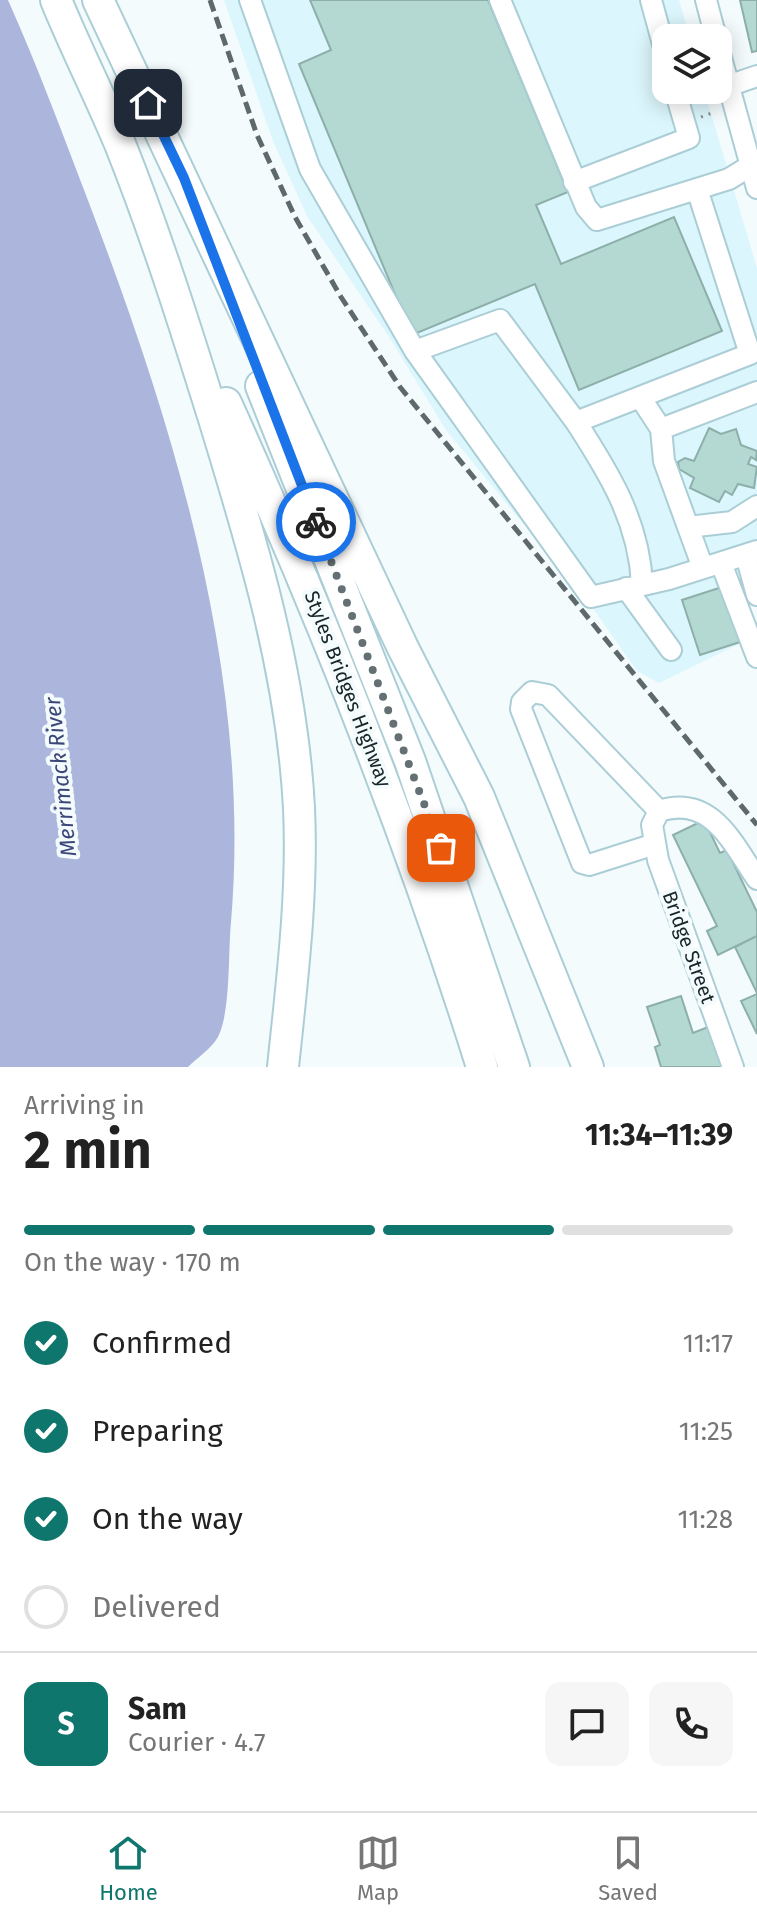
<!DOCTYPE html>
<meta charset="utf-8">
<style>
:root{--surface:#fff;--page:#f6f6f6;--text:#222;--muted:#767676;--line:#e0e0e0;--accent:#0f766e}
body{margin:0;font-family:"Fira Sans",sans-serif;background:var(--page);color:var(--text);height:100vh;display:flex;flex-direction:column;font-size:30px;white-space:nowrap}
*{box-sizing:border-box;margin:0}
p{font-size:26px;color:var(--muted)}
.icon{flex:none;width:44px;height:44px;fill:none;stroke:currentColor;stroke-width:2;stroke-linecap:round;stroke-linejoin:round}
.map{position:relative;height:1067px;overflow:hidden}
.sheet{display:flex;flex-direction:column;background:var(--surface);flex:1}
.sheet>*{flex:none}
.controls{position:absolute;left:652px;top:24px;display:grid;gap:16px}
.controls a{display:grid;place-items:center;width:80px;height:80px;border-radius:16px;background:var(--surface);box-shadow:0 4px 20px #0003;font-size:40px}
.pin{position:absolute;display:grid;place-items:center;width:68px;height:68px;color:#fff;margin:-34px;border-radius:16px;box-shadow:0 4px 12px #0006}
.courier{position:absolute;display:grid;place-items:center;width:80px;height:80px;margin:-40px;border:6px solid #1a73e8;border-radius:50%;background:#fff;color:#222;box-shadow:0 2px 10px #0007}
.headline em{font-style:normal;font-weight:700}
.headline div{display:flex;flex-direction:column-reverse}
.headline{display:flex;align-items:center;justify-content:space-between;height:136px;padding:0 24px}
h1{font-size:52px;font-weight:700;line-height:60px}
.bar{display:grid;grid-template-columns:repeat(4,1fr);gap:12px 8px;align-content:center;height:96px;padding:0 24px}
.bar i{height:10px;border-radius:6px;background:var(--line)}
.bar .current{background:var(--accent)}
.bar p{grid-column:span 4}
.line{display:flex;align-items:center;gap:20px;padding:0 24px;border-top:2px solid var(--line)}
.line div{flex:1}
.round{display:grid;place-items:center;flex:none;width:84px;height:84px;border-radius:16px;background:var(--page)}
ol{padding:0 24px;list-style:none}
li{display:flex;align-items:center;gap:24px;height:88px}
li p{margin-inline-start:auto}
li .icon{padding:8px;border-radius:50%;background:var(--accent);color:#fff;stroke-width:4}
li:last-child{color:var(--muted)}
li i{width:44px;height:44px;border:4px solid var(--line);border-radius:50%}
.menu{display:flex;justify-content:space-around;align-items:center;height:112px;border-top:2px solid var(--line);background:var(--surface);font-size:22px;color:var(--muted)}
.menu a{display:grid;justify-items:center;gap:4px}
.menu .current{color:var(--accent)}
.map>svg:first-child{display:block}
.built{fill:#dbf6fc}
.water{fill:#acb6dd}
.building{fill:#b4d8d2;stroke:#8dafa9;stroke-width:2}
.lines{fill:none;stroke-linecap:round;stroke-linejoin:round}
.minor-casing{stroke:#abced6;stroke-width:24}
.highway-casing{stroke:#abced6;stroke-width:34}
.path{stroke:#879194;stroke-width:3;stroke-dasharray:2 6;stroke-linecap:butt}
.minor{stroke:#fff;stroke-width:20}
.highway{stroke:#fff;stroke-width:30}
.rail{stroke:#5d696b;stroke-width:5;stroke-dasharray:12 6;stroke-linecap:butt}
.done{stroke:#647073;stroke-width:8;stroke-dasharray:0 14.4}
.route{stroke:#1a73e8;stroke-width:10}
.labels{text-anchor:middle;stroke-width:8;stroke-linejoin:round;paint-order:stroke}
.street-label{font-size:20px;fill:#172528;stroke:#f4fbfd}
.water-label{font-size:22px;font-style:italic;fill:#3b4679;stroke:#f4fbfd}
</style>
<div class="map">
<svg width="757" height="1067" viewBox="0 0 757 1067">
<rect width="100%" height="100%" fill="#f4fbfd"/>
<path class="built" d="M224 0H679L690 38H666V90H704L757 268V567L722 579 743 642 659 683 637 671 592 607 446 430 391 340 307 216 273 141Z"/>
<path class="water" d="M0 0H8C38 67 63 135 89 203 175 429 252 677 231 922 228 953 231 1011 218 1037 212 1048 197 1058 188 1067H0Z"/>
<path class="building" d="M310 0H488L568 192 536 205 561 264 674 217 722 331 579 390 535 284 412 335 299 64 331 50Z
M740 0H757V51L752 52Z
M709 428 721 434 736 429 741 445 757 451 756 460 751 457 748 464 757 467 754 488 738 484 732 495 725 491 719 502 690 488 694 478 679 469 678 462 685 458 694 461Z
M722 587 740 642 700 655 682 600Z
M704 820 720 853 727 850 757 912V936L718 955 707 931 717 926 673 835Z
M757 936V993L735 947Z
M757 994V1034L741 1001Z
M681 996 693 1033 708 1027 722 1067H661L655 1047 660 1045 647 1007Z"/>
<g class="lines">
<defs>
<path id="minor" d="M250 0 310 169 415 351
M500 0 586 207 597 220 729 179 750 166
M651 0 666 55
M706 0 716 38
M718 47 757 188
M728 86 757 76
M574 182 689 138 675 90
M757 392 661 429 664 461 688 527 732 522 757 506
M640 397 661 429
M576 422 500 320 415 351 591 597 669 579 757 551
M688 527 703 568
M746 555 757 595
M721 563 757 657
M642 584C639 521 609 473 576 422L750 354 697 189
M626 588 671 650
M655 844 589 865 582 863 521 709 522 702 532 692 548 695 659 811
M733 1067 658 860 652 825 659 811C711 794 732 842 757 879"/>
<path id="highway" d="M56 0C76 49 100 96 120 144 156 234 185 326 214 419 253 546 292 674 299 808 303 894 292 981 283 1067
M98 0 403 648 479 797 588 1067
M261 386 410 761 514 1067
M226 403C324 620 411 840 482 1067"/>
</defs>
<use href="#minor" class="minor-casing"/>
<use href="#highway" class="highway-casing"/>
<path class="path" d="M701 117 712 113"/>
<use href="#minor" class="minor"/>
<use href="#highway" class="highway"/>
<path class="rail" d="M210 0 257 135 295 217 341 297 400 387 757 825"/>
</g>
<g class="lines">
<path class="done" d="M316 522 441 848"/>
<path class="route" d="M148 103 184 178 316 522"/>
</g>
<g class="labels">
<g class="street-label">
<text transform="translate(348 689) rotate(69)" y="7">Styles Bridges Highway</text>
<text transform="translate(689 947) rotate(70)" y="7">Bridge Street</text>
</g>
<g class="water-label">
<text transform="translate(60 777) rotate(-96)" y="8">Merrimack River</text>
</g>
</g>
</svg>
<div class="controls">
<a><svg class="icon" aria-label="layers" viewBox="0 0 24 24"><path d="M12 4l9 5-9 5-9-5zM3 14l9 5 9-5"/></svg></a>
</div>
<div class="pin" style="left:441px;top:848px;background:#ea580c"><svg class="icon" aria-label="bag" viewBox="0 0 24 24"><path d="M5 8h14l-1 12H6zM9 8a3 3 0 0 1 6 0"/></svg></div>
<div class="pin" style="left:148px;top:103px;background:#1f2937"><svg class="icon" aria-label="home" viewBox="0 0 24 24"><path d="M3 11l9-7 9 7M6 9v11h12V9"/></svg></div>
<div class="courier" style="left:316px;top:522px"><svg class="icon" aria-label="bike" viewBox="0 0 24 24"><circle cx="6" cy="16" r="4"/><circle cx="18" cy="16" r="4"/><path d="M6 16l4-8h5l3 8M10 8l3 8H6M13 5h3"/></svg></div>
</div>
<section class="sheet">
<div class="headline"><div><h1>2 min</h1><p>Arriving in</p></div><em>11:34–11:39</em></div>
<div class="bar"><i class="current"></i><i class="current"></i><i class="current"></i><i></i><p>On the way · 170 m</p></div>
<ol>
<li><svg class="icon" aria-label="check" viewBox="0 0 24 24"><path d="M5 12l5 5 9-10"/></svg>Confirmed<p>11:17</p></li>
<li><svg class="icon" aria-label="check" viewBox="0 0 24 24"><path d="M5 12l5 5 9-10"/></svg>Preparing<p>11:25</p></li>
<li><svg class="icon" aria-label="check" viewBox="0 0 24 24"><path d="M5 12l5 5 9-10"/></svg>On the way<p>11:28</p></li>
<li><i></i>Delivered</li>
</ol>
<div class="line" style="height:144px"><b class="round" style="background:var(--accent);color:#fff">S</b><div><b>Sam</b><p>Courier · 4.7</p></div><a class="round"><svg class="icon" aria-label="chat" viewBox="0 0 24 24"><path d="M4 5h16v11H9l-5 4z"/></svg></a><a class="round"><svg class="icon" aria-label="phone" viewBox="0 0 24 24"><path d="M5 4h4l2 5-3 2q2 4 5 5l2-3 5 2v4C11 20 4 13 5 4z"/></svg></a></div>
</section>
<nav class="menu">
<a class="current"><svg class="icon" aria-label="home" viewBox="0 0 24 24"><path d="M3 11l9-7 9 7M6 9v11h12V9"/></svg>Home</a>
<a><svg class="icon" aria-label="map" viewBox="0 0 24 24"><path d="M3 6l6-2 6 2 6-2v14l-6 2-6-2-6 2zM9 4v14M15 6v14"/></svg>Map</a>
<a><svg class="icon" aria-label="saved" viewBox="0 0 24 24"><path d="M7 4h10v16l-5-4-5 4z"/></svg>Saved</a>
</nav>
